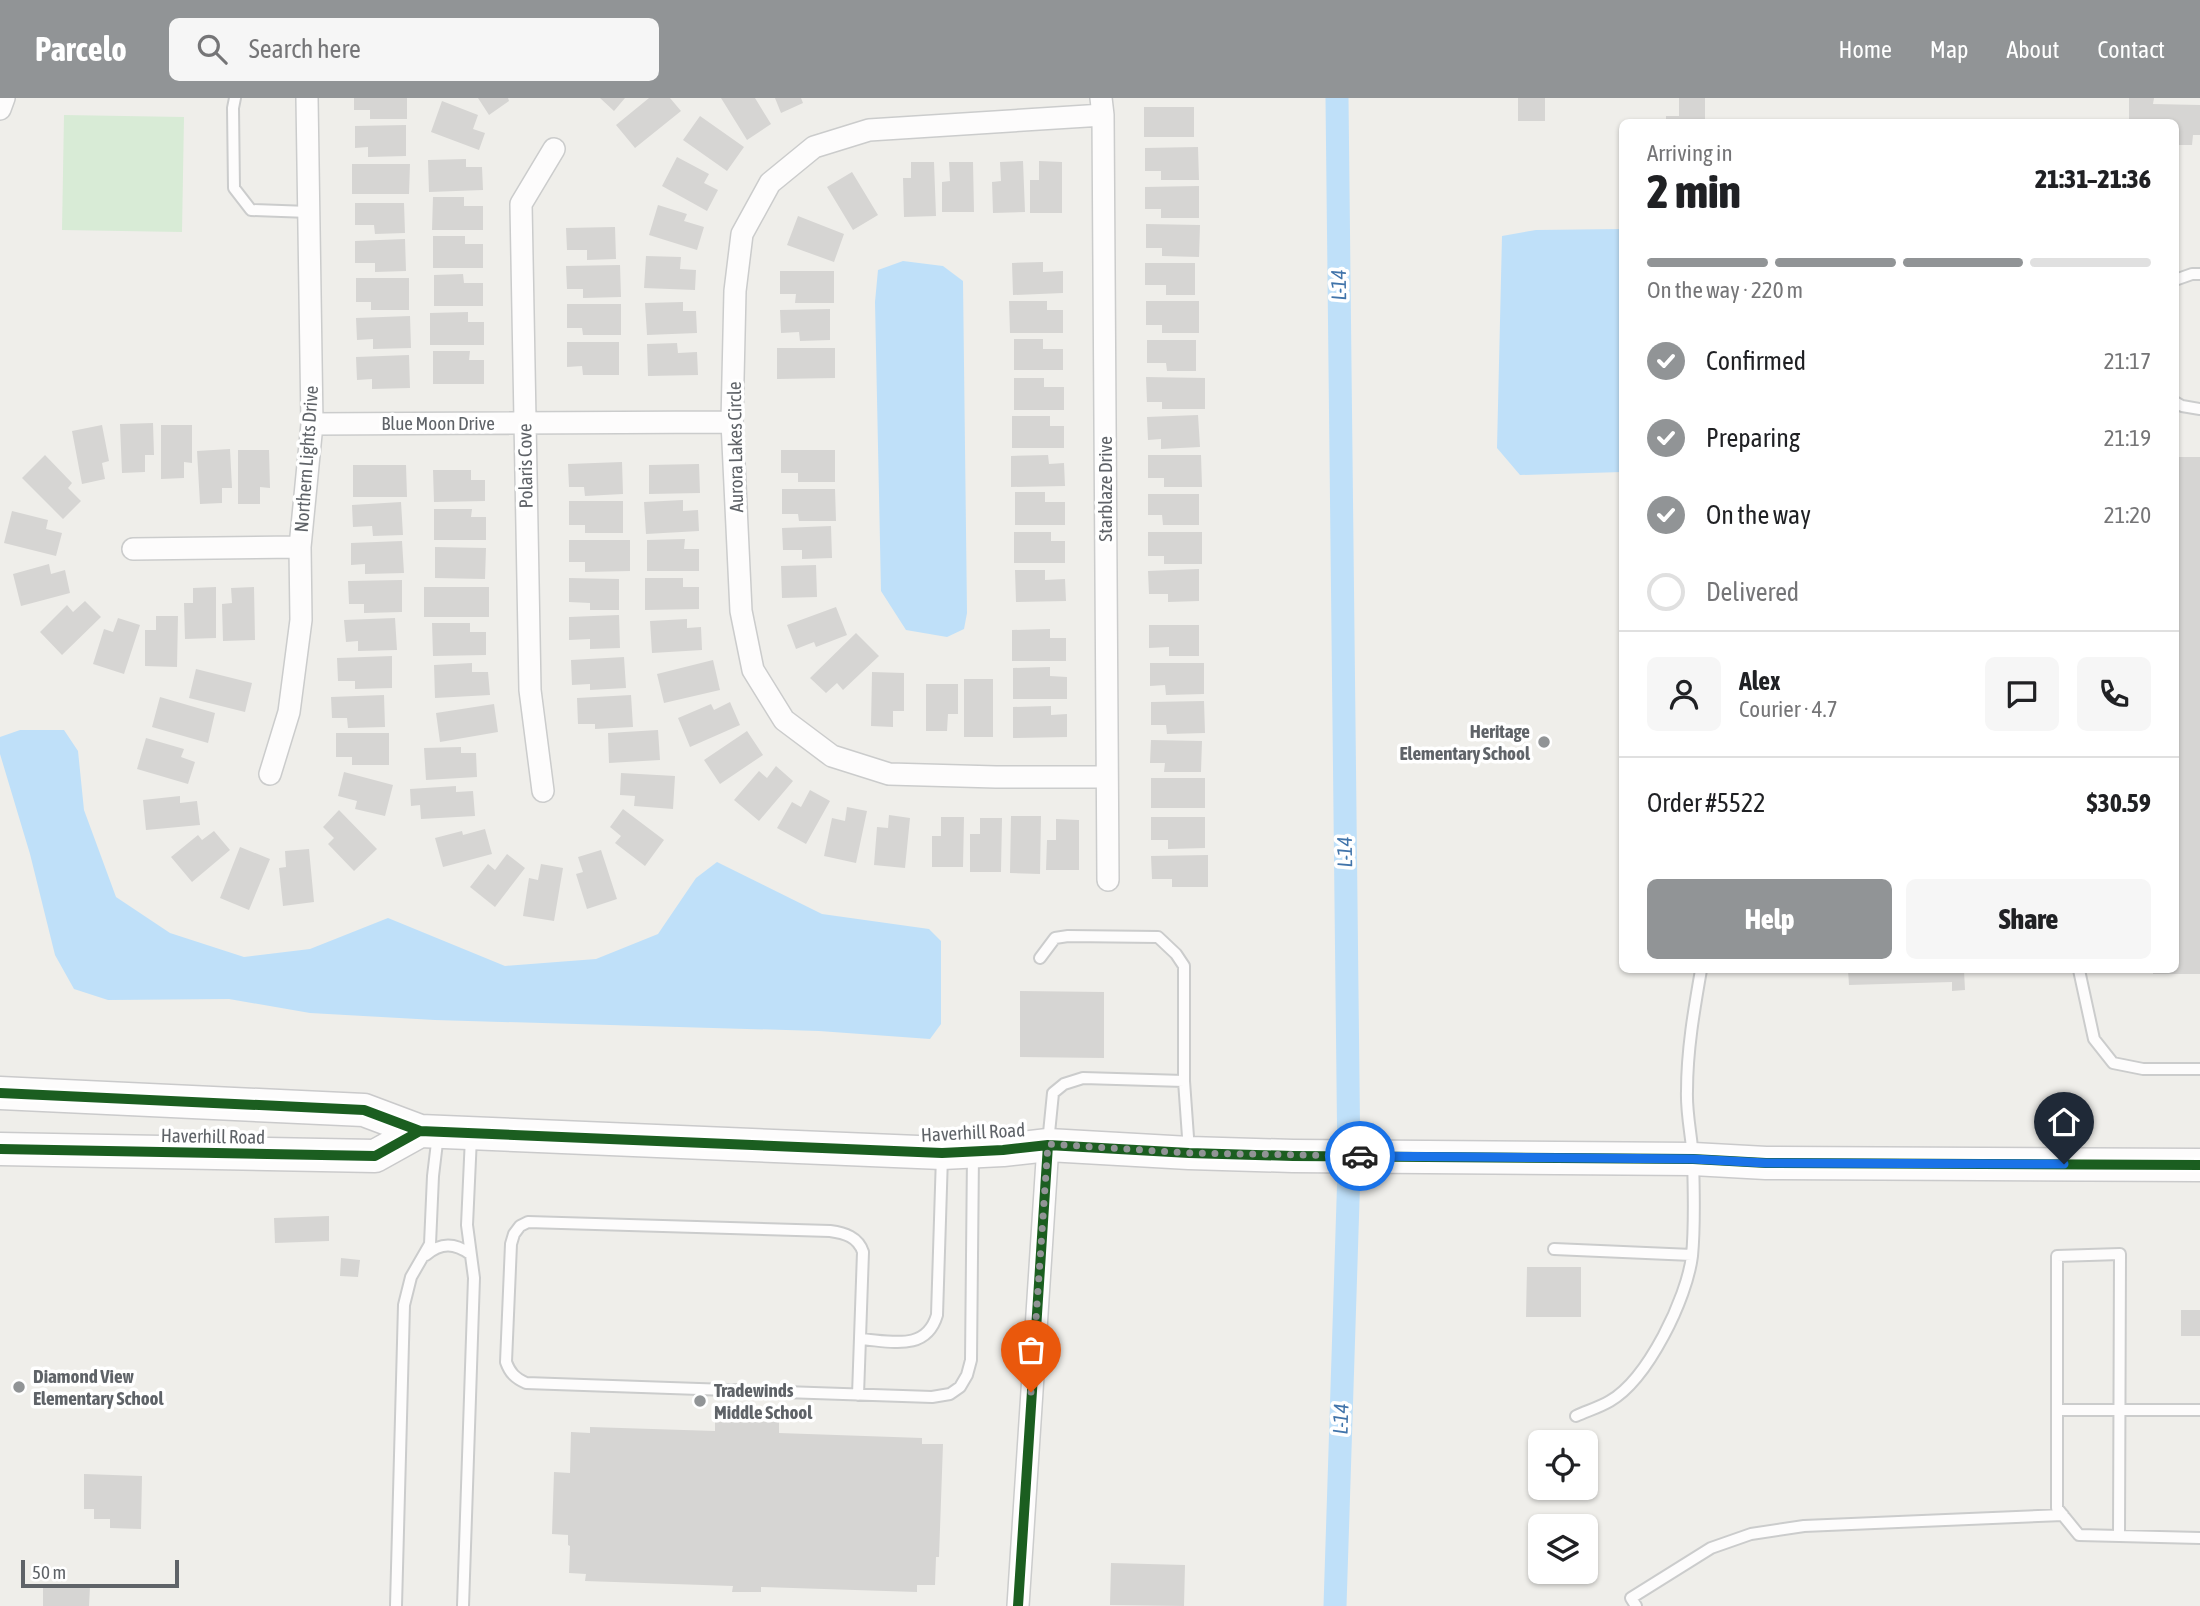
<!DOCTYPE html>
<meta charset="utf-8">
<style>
:root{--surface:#fff;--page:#f6f6f6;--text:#202124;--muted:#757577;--line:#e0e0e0;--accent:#919496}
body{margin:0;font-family:"Asap Condensed",sans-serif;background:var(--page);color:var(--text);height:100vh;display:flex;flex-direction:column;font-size:26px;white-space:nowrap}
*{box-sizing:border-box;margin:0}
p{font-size:23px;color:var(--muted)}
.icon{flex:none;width:38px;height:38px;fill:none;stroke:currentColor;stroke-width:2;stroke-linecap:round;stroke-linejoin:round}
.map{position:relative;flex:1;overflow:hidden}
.sheet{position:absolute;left:1619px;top:21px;width:560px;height:854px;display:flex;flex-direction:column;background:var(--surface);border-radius:10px;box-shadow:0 2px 5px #0004}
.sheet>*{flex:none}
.buttons{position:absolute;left:1528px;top:1332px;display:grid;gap:14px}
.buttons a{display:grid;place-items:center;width:70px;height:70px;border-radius:10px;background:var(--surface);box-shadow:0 2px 5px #0004;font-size:35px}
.scale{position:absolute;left:21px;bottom:18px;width:158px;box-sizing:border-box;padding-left:7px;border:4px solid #5f6368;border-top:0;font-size:19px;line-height:24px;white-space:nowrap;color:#5f6368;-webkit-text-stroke:5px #fff;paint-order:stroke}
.pin{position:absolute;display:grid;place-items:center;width:60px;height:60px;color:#fff;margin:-72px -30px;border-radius:50% 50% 50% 0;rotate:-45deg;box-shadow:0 0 7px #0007}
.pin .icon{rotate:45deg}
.courier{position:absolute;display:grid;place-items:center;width:70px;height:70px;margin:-35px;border:5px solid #1a73e8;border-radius:50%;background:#fff;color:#222;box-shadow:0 2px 9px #0007}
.headline em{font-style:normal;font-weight:800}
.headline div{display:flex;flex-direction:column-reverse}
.headline{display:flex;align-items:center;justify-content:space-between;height:119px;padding:0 28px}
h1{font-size:46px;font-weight:800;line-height:52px}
.bar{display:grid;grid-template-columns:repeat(4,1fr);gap:10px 7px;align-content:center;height:84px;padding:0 28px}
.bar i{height:9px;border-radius:5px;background:var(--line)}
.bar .on{background:var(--accent)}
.bar p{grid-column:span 4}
.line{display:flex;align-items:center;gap:18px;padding:0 28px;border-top:2px solid var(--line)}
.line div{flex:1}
.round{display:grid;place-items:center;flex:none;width:74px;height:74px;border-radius:10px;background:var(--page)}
ol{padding:0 28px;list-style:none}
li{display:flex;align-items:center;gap:21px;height:77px}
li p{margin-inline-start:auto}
li .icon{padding:7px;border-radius:50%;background:var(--accent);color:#fff;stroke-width:4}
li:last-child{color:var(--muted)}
li i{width:38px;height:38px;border:4px solid var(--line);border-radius:50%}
.action{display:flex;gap:14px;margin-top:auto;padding:14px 28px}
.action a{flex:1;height:80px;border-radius:10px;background:var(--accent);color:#fff;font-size:28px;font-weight:800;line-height:80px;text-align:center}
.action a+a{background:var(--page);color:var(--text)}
header{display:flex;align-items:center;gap:42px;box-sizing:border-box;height:98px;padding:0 35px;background:var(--accent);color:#fff}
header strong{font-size:33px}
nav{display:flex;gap:38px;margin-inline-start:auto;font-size:24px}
.search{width:490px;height:63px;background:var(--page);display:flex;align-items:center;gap:18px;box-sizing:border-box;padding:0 24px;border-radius:10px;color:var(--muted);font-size:26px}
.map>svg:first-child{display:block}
.green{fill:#d8ebd6}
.water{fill:#bfe0f9}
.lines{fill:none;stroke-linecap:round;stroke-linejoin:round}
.canal{stroke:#bfe0f9;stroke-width:23}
.building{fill:#d6d5d3}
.lane-casing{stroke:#cbcccc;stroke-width:14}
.street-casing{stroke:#cbcccc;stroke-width:24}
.secondary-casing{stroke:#cacacb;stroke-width:35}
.lane{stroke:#fdfcfc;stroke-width:10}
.street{stroke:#fdfcfc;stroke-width:21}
.secondary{stroke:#fdfcfc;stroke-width:32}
.cycleway-casing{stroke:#fff;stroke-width:15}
.cycleway{stroke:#1b5e20;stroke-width:10}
.done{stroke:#919496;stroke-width:7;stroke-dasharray:0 12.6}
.route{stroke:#1a73e8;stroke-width:9}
.poi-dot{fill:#919496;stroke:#fff;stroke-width:2.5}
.labels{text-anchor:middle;stroke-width:7;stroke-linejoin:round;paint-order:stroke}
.street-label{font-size:19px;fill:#5f6368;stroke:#fff}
.poi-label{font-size:19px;font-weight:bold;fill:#5f6368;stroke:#fff;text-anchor:start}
.water-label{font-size:21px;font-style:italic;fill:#4174aa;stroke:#fff}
</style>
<header>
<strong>Parcelo</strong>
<div class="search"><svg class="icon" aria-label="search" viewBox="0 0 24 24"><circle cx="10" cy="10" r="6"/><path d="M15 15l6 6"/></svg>Search here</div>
<nav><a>Home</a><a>Map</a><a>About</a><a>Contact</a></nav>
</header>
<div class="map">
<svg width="2200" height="1508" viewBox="0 0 2200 1508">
<rect width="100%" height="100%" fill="#efeeea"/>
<path class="green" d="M64 17 184 19 182 134 62 132Z"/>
<path class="water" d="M1622 131V374L1520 377 1497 350 1502 138 1536 132Z
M903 163 943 168 963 183 967 515 964 531 947 539 906 532 881 493 875 204 878 172Z
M20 632H64L78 653 84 712 116 799 170 835 244 859 310 851 388 820 505 868 596 861 658 836 696 780 717 764 822 816 929 831 941 843V926L930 941 819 933 435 922 310 915 229 901 108 902 74 891 55 857 30 756 0 656V639Z"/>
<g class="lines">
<path class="canal" d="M1335 1508 1349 1072 1337 0"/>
</g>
<path class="building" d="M354 0H407V21H370V12H354Z
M478 0H508L509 3 489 17Z
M600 0H625L614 13Z
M649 0H670L681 13 635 50 616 27Z
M721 0H755L771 26 747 42Z
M775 0H801L803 5 781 15Z
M1518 0H1545V23H1518Z
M1679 0H1705V24H1666V18H1679Z
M2129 0H2154L2153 6 2200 7V37H2193L2192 47H2175V24H2129Z
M442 3 478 17 473 31 485 35 479 52 431 34Z
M1144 9H1194V39H1144Z
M700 18 744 49 727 73 683 42Z
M406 27V58L368 59V49L355 50V28Z
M1198 49 1199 82H1161V73H1145V50Z
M677 59 709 76 704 85 718 92 707 113 662 88Z
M466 61V69H482L483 92 429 94 428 62Z
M1023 63 1025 114 993 115 992 84 1001 83 1000 64Z
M1039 63 1062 64V115H1030V82H1039Z
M911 64H934L936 118 904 119 903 80H911Z
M949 64H973L974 114H942V84L950 83Z
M352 66H410L409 96H352Z
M852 74 878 117 853 132 827 89Z
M1199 88V120H1161V111H1145V89Z
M433 99H464V108H483V132H432Z
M355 105H404L405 135 375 136 374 127H355Z
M658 107 687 116 684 123 704 129 697 152 649 137Z
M798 118 844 136 834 164 787 147Z
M1146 126 1200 127 1199 159 1162 158V150H1146Z
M615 129 616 161 587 162V152H567L566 130Z
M433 138H465V146H483V170H433Z
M405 141 406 173 375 174V165H355V143Z
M646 158 681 159 680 171 696 172 695 192 644 190Z
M1043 164V174L1063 173V195L1013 197 1012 165Z
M1145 165H1195V197H1166V187H1145Z
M620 167 621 199 583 200V191H567L566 168Z
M780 173H834V205H795L796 196H780Z
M463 176 464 185H483V208H434V177Z
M356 180H409V212H371V204H356Z
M1009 203H1047V212H1063V235H1010Z
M1146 203H1199V235H1162V227H1146Z
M683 204V213H696L697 235 647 237 645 205Z
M567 206H621V237H583L582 230H567Z
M830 211V242L800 243 799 234 781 235 780 212Z
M468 214V224H484V247H430V215Z
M410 218 411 250 373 251V241L357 242 356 220Z
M1014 241H1043V251H1063V272H1014Z
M1147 242H1196V273H1167L1166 265H1147Z
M567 244H619V277H583L582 268 567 269Z
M677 245 678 255 697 254 698 277 648 278 647 246Z
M777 250H835V280L777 281Z
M433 253H470L469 262H484V286H433Z
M409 257 410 290 372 291V281L357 282 356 259Z
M1146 279 1205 280V311H1162V304H1147Z
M1014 280H1044V289H1064V312H1014Z
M1198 317 1200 349 1161 351V341L1148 342 1147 319Z
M1012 318H1050V328H1064V350H1012Z
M153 325 154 357H145V374L122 375 120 326Z
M102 327 109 363 102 365 105 381 82 386 72 333Z
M161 327H192V365L184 364V380L161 381Z
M230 351 232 390H222V405L200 406 197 353Z
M238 352H269L270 390 260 389V406H238Z
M781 352H835V384H798V375H781Z
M45 357 72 385 68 390 81 403 63 421 22 380Z
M1048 357 1049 366 1064 365 1065 388 1011 389V358Z
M1148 357H1201L1202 389H1164V380H1148Z
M2175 359H2200V876H2153V872H2175Z
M622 364 623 396 585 398 584 389H569L568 366Z
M699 366 700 395 649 396V367Z
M353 367H406L407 399H353Z
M433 372H471V382H485V403L434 404Z
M782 391H835L836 423H799L798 416H782Z
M1015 394H1045V404H1065V427H1015Z
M1148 396H1199V427H1163L1162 417H1148Z
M683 402V413L698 412 699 433 646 436 644 404Z
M569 403H623V435H585V427H569Z
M401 404 403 437 373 438 372 428 353 429 352 407Z
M434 411H472L471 419H486V442H434Z
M12 413 48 422 46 431 62 435 56 458 4 445Z
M831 428 832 460 802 461V452H783L782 430Z
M1014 434H1051V443H1065V465H1014Z
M1148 434H1202V466H1164V458H1148Z
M685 441 684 451H699V473H647V442Z
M569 442H630V473L585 474V464H569Z
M402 443 404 475 365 476V466L351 467V445Z
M435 449 486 450 485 481 435 480Z
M49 466 51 476 65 472 70 495 21 508 13 476Z
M816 467 817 499 782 500 781 468Z
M1199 471V503L1168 504V496H1149L1148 473Z
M1015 472H1045V482L1065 481 1066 503 1016 504Z
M569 480 619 481V512H590V505L569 504Z
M645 480H683V489H699V511L645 512Z
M402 482V514L364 515V506H349L348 483Z
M216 489V540L185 541 184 505H193V490Z
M254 489 255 542 223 543 222 506 232 505 231 490Z
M424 489H489V519H424Z
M85 503 101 519 62 557 40 534 67 507 73 514Z
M836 509 847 537 816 549 814 544 796 551 787 527Z
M619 517 620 550 590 551V541L569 542V519Z
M156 518H178L177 569 145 568V532H156Z
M118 520 140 527 124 576 93 566 104 531 113 534Z
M395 520 397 552 358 553V543L346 544 344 522Z
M687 521V530L701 529 702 552 652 555 650 523Z
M432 525H470V534H486V557L433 558Z
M1149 527H1199V558H1169V549L1149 550Z
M1050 531V540H1066V563H1012V532Z
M856 535 879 558 843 592 837 585 826 595 810 580Z
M392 558V590L355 591V583H338L337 560Z
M624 559 626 590 590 592V586L572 587 571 562Z
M713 562 720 592 664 605 657 576Z
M472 565V574H488L490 597 435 600 434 567Z
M1150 565H1204V596L1166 597 1165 587 1150 588Z
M1050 569V578L1067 579V601H1013V570Z
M196 571 252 585 245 614 189 600Z
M872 574 904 575V613H893V629L871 628Z
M964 581H993V639H964Z
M926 586H958V616H948L947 633H926Z
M384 597 385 629 348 630 347 620H332L331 599Z
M631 597 633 629 595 631V626H578L577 600Z
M160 599 215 615 208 645 152 629Z
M1204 603 1205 635 1167 636 1166 627H1151V604Z
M730 604 740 627 690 649 678 620 711 606 714 612Z
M494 606 498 634 440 644 436 615Z
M1051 608V617L1067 616V639L1013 640V609Z
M658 632 660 662 609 665 608 635Z
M747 633 763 657 720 686 704 662Z
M336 635H389V667H352V659H336Z
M146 640 184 651 181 659 195 664 188 686 137 671Z
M1151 642 1202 643 1201 674H1164L1165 665H1150Z
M461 649V655H476L477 679 426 682 424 650Z
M776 668 793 683 759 723 734 702 759 673 767 680Z
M344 674 393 687 385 718 355 711 357 703 338 698Z
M621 675 675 678 673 711 634 708 635 698 620 697Z
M1151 680H1205V710H1151Z
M456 688V694L473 693 475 718 421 721 420 707 411 708 410 691Z
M810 692 830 703 806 746 777 730 792 704 801 709Z
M180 698V705L197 703 200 727 146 732 143 702Z
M847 709 867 713 856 765 824 758 832 720 845 723Z
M623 711 664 742 645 768 615 745 621 738 610 729Z
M339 712 377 751 354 773 328 746 334 740 323 729Z
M889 717 910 720 905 770 874 767 877 729 888 730Z
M1011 718H1041L1040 776 1010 775Z
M941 719H964L963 769H932V738H941Z
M1151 719H1205V750L1168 751V742H1151Z
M980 720H1002L1001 774H970V736H980Z
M1056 721 1079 722V772H1046L1047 742H1056Z
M485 731 492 756 443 769 435 740 462 733 463 737Z
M214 733 230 752 192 784 171 759 198 737 202 742Z
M240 749 270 761 249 812 220 800Z
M309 751 314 804 283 808 279 770 286 769 285 753Z
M601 752 617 801 587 811 576 776 583 774 578 759Z
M507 756 525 770 495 809 470 789 488 766 495 772Z
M1208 757V789H1172V781H1152L1151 758Z
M541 766 563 770 554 823 523 818 529 780 538 782Z
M1848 872H1964L1965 892 1952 893V884L1849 887Z
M1020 893 1104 894V960L1020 959Z
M329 1118V1143L275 1145 274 1120Z
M341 1160 360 1162 358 1179 340 1178Z
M1527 1169H1581V1219H1526Z
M2181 1212H2200V1238H2181Z
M715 1322 779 1324V1335L922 1340V1346H943L939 1459H936L935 1487H917V1494L761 1489V1494H732L733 1488 585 1483 586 1476 569 1475 570 1448 568 1447V1437L552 1436 554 1374 570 1375 571 1334 590 1335V1329L715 1333Z
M84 1376 142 1378 141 1431 110 1430V1421H94V1411H84Z
M1111 1465 1185 1467 1184 1508 1110 1507Z
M43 1489H90L89 1508H43Z"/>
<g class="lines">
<defs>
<path id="lane" d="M235 0 233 10 234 90 251 112 309 114
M2175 182 2192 176H2200
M2175 304 2182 308 2200 311
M1040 860 1055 840 1068 838 1158 839 1176 856 1184 868V983L1189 1053
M2079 872 2094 941 2113 965 2143 971H2200
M1048 1045 1053 995 1064 986 1083 980 1184 983
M1554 1151 1692 1157
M426 1157C441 1144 455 1145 470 1156
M860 1241C891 1243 926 1254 937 1217L942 1058
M858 1297 863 1154C858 1139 845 1135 830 1133L528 1124 520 1128 514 1136 511 1146 506 1264C510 1275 515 1280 526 1285L932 1299 950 1296 960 1289 967 1277 971 1262 973 1056
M2057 1312H2200
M1576 1318C1587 1313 1600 1309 1610 1303 1648 1281 1687 1200 1692 1158 1695 1127 1694 1093 1693 1062 1692 1039 1686 1016 1687 993 1687 952 1694 912 1701 872
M2119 1438 2120 1156 2057 1158V1410L2079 1437 2200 1440
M396 1508 404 1207 411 1179 430 1146 433 1078 438 1036
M463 1508 474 1180 467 1127 471 1039
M1636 1508 1631 1500 1711 1450 1751 1436 1804 1428 2063 1417"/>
<path id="street" d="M1101 0 1103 17 1108 782
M0 11 4 0
M1103 17 869 32 814 49 770 85 742 136 735 193 732 324 741 513 753 572 784 622 832 658 889 676 996 679H1107
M312 326 732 324
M133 451 300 449
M270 676 289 614 301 522 300 449 312 326 307 0
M543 693 530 592 521 106 554 51
M1018 1508 1048 1047"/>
<path id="secondary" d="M0 995 364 1012 420 1033 942 1055 1003 1052 1048 1047 1189 1055 1293 1058 1693 1061 1766 1065 2200 1067
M0 1051 375 1058 420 1033"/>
</defs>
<use href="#lane" class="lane-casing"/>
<use href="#street" class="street-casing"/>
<use href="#secondary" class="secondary-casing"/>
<use href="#lane" class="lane"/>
<use href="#street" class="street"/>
<use href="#secondary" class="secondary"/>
<defs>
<path id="cycleway" d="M0 995 364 1012 420 1033 942 1055 1003 1052 1048 1047 1189 1055 1293 1058 1693 1061 1766 1065 2200 1067
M0 1051 375 1058 420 1033
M1018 1508 1048 1047"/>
</defs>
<use href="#cycleway" class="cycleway-casing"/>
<use href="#cycleway" class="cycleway"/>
</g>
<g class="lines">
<path class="done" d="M1031 1294 1048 1046 1189 1055 1360 1058"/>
<path class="route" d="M1360 1058 1693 1061 1766 1065 2064 1066"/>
</g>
<g class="poi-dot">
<circle cx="1544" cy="644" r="7"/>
<circle cx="19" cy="1289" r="7"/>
<circle cx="700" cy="1303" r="7"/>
</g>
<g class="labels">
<g class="street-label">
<text x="438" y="332">Blue Moon Drive</text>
<text transform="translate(735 349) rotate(-91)" y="7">Aurora Lakes Circle</text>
<text transform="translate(306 361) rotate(-86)" y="7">Northern Lights Drive</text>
<text transform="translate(525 368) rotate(-91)" y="7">Polaris Cove</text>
<text transform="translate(1105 391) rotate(-90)" y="7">Starblaze Drive</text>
<text transform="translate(973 1034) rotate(-3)" y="7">Haverhill Road</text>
<text transform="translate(213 1038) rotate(1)" y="7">Haverhill Road</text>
</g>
<g class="poi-label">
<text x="1530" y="640" text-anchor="end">Heritage<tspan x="1530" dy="22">Elementary School</tspan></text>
<text x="33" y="1285">Diamond View<tspan x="33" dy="22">Elementary School</tspan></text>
<text x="714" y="1299">Tradewinds<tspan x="714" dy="22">Middle School</tspan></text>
</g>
<g class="water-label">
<text transform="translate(1339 187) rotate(-91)" y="7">L-14</text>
<text transform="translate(1345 754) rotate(-91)" y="7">L-14</text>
<text transform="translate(1341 1321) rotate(-88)" y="7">L-14</text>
</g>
</g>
</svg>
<div class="buttons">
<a><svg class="icon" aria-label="locate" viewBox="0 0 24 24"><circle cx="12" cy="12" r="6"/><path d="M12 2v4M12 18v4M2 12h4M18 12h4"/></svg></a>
<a><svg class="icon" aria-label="layers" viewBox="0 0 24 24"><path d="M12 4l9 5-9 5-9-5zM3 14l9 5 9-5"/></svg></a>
</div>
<div class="scale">50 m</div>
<div class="pin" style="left:1031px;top:1294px;background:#ea580c"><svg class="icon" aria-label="bag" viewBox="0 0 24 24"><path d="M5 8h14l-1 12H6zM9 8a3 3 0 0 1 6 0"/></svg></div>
<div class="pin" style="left:2064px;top:1066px;background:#1f2937"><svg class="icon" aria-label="home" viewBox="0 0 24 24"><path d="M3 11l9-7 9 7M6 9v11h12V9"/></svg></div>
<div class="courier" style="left:1360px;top:1058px"><svg class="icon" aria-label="car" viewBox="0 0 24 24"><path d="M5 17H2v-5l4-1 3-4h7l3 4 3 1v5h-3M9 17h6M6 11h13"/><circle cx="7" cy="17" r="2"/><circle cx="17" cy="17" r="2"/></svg></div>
<section class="sheet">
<div class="headline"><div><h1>2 min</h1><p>Arriving in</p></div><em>21:31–21:36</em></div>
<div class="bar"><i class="on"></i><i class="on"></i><i class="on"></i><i></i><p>On the way · 220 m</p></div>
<ol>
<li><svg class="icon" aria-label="check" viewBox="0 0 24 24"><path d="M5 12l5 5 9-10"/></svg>Confirmed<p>21:17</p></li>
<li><svg class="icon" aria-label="check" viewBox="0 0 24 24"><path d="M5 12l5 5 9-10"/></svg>Preparing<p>21:19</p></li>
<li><svg class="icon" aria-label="check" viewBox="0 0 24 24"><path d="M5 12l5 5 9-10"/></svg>On the way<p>21:20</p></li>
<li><i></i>Delivered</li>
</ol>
<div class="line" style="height:126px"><a class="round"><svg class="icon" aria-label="person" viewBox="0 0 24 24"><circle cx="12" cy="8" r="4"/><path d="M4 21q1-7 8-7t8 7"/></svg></a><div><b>Alex</b><p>Courier · 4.7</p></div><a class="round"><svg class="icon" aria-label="chat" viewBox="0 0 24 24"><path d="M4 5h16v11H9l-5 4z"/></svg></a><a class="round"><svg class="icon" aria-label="phone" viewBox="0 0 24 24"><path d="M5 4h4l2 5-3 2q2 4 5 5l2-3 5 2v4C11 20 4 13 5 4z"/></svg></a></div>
<div class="line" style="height:91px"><div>Order #5522</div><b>$30.59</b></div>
<div class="action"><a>Help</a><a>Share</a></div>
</section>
</div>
